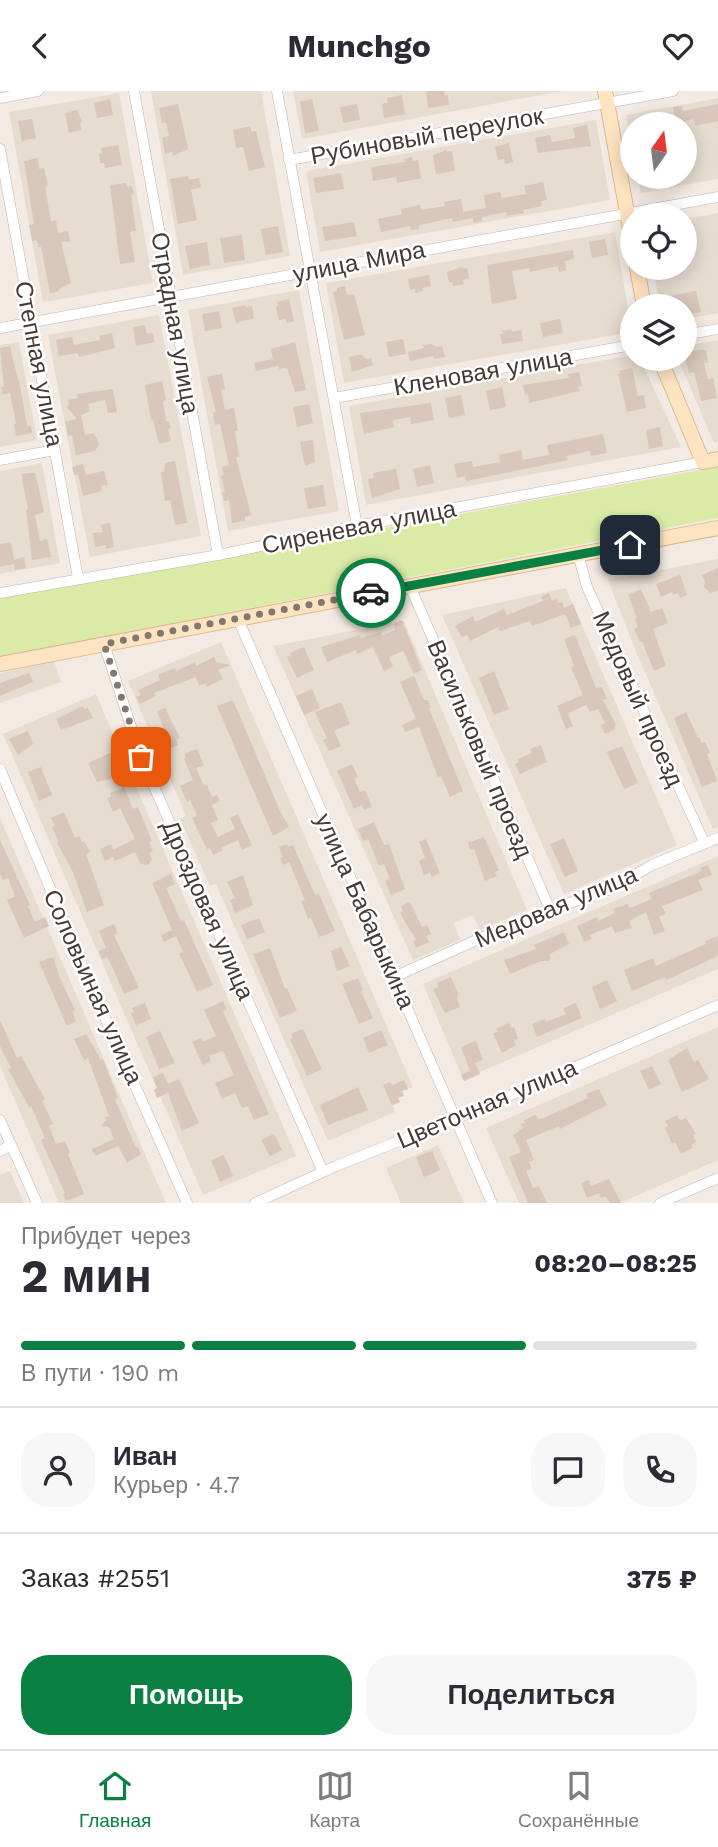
<!DOCTYPE html>
<html lang="ru">
<meta charset="utf-8">
<style>
:root{--surface:#fff;--page:#f7f7f7;--text:#2b2b33;--muted:#7c7c81;--line:#e1e1e2;--accent:#0b8043}
body{margin:0;font-family:"Work Sans",sans-serif;background:var(--page);color:var(--text);height:100vh;display:flex;flex-direction:column;font-size:26px;white-space:nowrap}
*{box-sizing:border-box;margin:0}
p{font-size:23px;color:var(--muted)}
.icon{flex:none;width:38px;height:38px;fill:none;stroke:currentColor;stroke-width:2;stroke-linecap:round;stroke-linejoin:round}
.map{position:relative;height:1112px;overflow:hidden}
.details{display:flex;flex-direction:column;background:var(--surface);flex:1}
.details>*{flex:none}
.needle{width:46px;rotate:14deg}
.controls{position:absolute;left:620px;top:21px;display:grid;gap:14px}
.controls a{display:grid;place-items:center;width:77px;height:77px;border-radius:50%;background:var(--surface);box-shadow:0 4px 18px #0003;font-size:35px}
.pin{position:absolute;display:grid;place-items:center;width:60px;height:60px;color:#fff;margin:-30px;border-radius:14px;box-shadow:0 4px 10px #0006}
.courier{position:absolute;display:grid;place-items:center;width:70px;height:70px;margin:-35px;border:5px solid #0b8043;border-radius:50%;background:#fff;color:#222;box-shadow:0 2px 9px #0007}
.head em{font-style:normal;font-weight:700}
.head div{display:flex;flex-direction:column-reverse}
.head{display:flex;align-items:center;justify-content:space-between;height:119px;padding:0 21px}
h1{font-size:46px;font-weight:700;line-height:52px}
.bar{display:grid;grid-template-columns:repeat(4,1fr);gap:10px 7px;align-content:center;height:84px;padding:0 21px}
.bar i{height:9px;border-radius:5px;background:var(--line)}
.bar .on{background:var(--accent)}
.bar p{grid-column:span 4}
.line{display:flex;align-items:center;gap:18px;padding:0 21px;border-top:2px solid var(--line)}
.line div{flex:1}
.round{display:grid;place-items:center;flex:none;width:74px;height:74px;border-radius:28px;background:var(--page)}
.action{display:flex;gap:14px;margin-top:auto;padding:14px 21px}
.action a{flex:1;height:80px;border-radius:28px;background:var(--accent);color:#fff;font-size:28px;font-weight:700;line-height:80px;text-align:center}
.action a+a{background:var(--page);color:var(--text)}
header{display:flex;justify-content:space-between;align-items:center;height:91px;padding:0 21px;background:var(--surface);font-size:32px;font-weight:700}
.tabs{display:flex;justify-content:space-around;align-items:center;height:98px;border-top:2px solid var(--line);background:var(--surface);font-size:19px;color:var(--muted)}
.tabs a{display:grid;justify-items:center;gap:4px}
.tabs .on{color:var(--accent)}
.map>svg:first-child{display:block}
.residential{fill:#e7dcd0}
.green{fill:#daeba8}
.building{fill:#d8c7ba}
.lines{fill:none;stroke-linecap:round;stroke-linejoin:round}
.street-casing{stroke:#c2b4a8;stroke-width:11}
.secondary-casing{stroke:#dab991;stroke-width:16}
.street{stroke:#fff;stroke-width:10}
.secondary{stroke:#ffe4c1;stroke-width:14}
.done{stroke:#827871;stroke-width:7;stroke-dasharray:0 12.6}
.route{stroke:#0b8043;stroke-width:9}
.labels{text-anchor:middle;stroke-width:5;stroke-linejoin:round;paint-order:stroke}
.street-label{font-size:24px;fill:#453a33;stroke:#fff}
</style>
<header><svg class="icon" aria-label="back" viewBox="0 0 24 24"><path d="M15 5l-7 7 7 7"/></svg>Munchgo<svg class="icon" aria-label="heart" viewBox="0 0 24 24"><path d="M12 20l-8-8c-3-5 5-10 8-4 3-6 11-1 8 4z"/></svg></header>
<div class="map">
<svg width="718" height="1112" viewBox="0 0 718 1112">
<rect width="100%" height="100%" fill="#f3ebe3"/>
<path class="residential" d="M151 0H261L290 165 183 184Z
M293 0H563L302 48Z
M119 2 153 192 43 211 9 21Z
M718 7V88L641 102 638 86H684V33H632V53L626 24Z
M596 29 610 109 320 161 306 80Z
M718 122V222L684 228V215H660L653 177H684V128Z
M615 141 632 241 344 292 326 192Z
M299 199 339 420 228 440 188 219Z
M159 224 201 445 90 466 48 244Z
M718 249V351L714 352 678 268H684V255Z
M19 251 37 349 0 356V254Z
M632 264V268H640L681 356 366 414 349 315Z
M42 372 60 472 0 483V380Z
M718 468V735L713 738 636 561 608 489Z
M566 497 677 754 564 803 442 524Z
M404 530 527 819 480 839 473 824 454 832 460 849 413 869 273 555Z
M221 551 413 996 402 1000 404 1005 398 1007 400 1011 394 1014 391 1010 395 1021 328 1050 216 793 210 795 180 728 186 725 128 590Z
M54 570 61 591 0 612V582Z
M96 603 296 1065 203 1104 3 643Z
M0 727 166 1112H59L33 1051 0 975Z
M718 765V878L480 981V983L464 990 423 893Z
M718 936V1069L620 1112H519L486 1037Z
M438 1054 464 1112H401L386 1077Z
M10 1080 24 1112H0V1084Z"/>
<path class="green" d="M718 376V427L0 565V507Z"/>
<path class="building" d="M426 0H444L445 5 448 4 449 14 428 17Z
M402 4 405 23 384 27 382 13 388 12 387 7Z
M110 8 113 24 97 27 94 12Z
M312 8 319 40 305 42 300 11Z
M178 13 188 58 173 65 172 61 165 63 162 47 169 45 166 31 162 32 159 17Z
M357 13 360 29 343 32 340 16Z
M718 13V30L695 35 694 28 676 32 673 16 682 15 683 20Z
M77 19 82 31H80L81 39 69 42 65 22Z
M32 28 36 47 22 50 18 30Z
M587 34 591 55 538 62 535 47 550 44 552 51 575 47 573 37Z
M251 35V41L256 40 265 76 249 80 243 56 236 57 233 39Z
M509 52 513 71 505 73 504 68 498 69 495 56Z
M118 54 122 74 105 77 104 72H100L99 63H102L101 57Z
M447 59V61L452 60 455 80 436 83 433 64Z
M412 66 413 70 418 69 421 87 397 92 396 86 373 90 371 76 405 71 404 68Z
M38 67 39 78 44 77 48 95 45 96 51 130 56 129 58 142 68 140 70 150 61 151 71 192 59 198V200L50 202 41 156H39L37 149 32 150 29 134 34 133 24 70Z
M341 82 344 98 316 102 313 87Z
M188 85 189 89 199 87 201 96 191 99 197 129 178 133 170 88Z
M543 91 547 109 541 110 542 115 523 119 524 122 507 125 506 121 482 126V130L473 132V127L453 131 452 127 419 134V138L411 139 410 135 381 141 378 128 402 123 401 118 420 114 421 119 445 115 444 111 461 108 463 121 486 117 484 104 500 101 502 107 526 103 524 95Z
M126 92 127 96 132 95 134 103 131 104 136 140 130 141 135 171 120 173 110 94Z
M354 131 357 145 325 150 322 136Z
M278 135 283 161 266 164 261 138Z
M242 144 245 169 224 172 220 147Z
M605 148 608 164 592 167 589 151Z
M207 151 210 174 190 178 185 155Z
M573 159 574 168 565 170 566 179 559 181 558 175 530 181 529 177 512 180 517 208 492 213 487 174Z
M462 176 463 178 467 177 469 187 463 189 464 193 453 195 452 191 449 192 447 181Z
M429 184 431 195 422 197 423 200 415 202V198L410 199 408 188Z
M345 195 347 204 354 203 365 244 344 249 333 201 337 200V197Z
M696 200 701 221 684 224V215H667L665 206Z
M289 208 294 230 286 232V228L279 229 276 216 278 215 277 211Z
M246 214V216L252 215 254 227 236 232 232 217Z
M219 220 222 237 205 240 202 223Z
M560 228 563 242 543 246 540 232Z
M145 234 147 243 153 242 155 251 136 255 133 236Z
M511 238 512 241 521 239 523 250 502 253 500 243H503L502 240Z
M112 242 115 257 79 266 78 262 59 265 56 249 72 246 74 254 100 249 99 245Z
M403 248 406 263 389 266 386 251Z
M295 251 306 299 295 301 287 277 279 278 278 275 256 280 254 272 273 268 271 258Z
M432 253 436 256 442 255 445 266 434 268 433 265 410 270 408 261 424 257 423 254Z
M10 255 18 289H19L27 335H31L32 342 16 345 14 333H16L10 302 3 304 1 296H4L0 257Z
M700 259H706L708 271 704 272 708 288 713 287 717 307 701 310 694 281 689 282 684 262Z
M357 264H362L366 268 371 267 373 274 352 281 349 266Z
M632 277 638 305 644 304 646 317 627 321 618 283H620L619 280Z
M579 281 582 295 578 296 580 300 529 312 528 303 525 304 523 294 569 287 568 283Z
M222 283 225 298 221 299 225 319 234 317 238 340H235L239 366H236L251 424 245 426V430L232 432 229 409 224 410 222 402 225 401 221 385 224 384 222 376 229 374 220 333 215 334 213 321H216L207 286Z
M162 290 166 309 163 310 166 330H169L171 337 168 338 171 350 159 353 153 329H151L145 294Z
M502 296 506 316 490 319 486 300Z
M113 298 117 321 108 322 105 309 88 313 90 320 81 324 85 344 94 342 99 353 95 360 76 364 72 344 68 345 65 331 77 328 67 316 69 313 68 309 78 307 77 303Z
M461 304 465 324 449 327 445 307Z
M431 312 434 329 411 333 410 326 393 329 394 336 364 343 360 322Z
M309 313 313 332 297 336 293 316Z
M660 336 663 355 649 358 646 339Z
M603 343 607 362 591 365 590 360 567 365 568 369 466 390 465 385 457 387 454 373 472 370 473 376 500 371 499 364 521 359 523 369 549 364 547 354Z
M313 349 315 371 305 375 300 351Z
M175 370 187 432 175 434 170 409 165 410 161 381H164L165 372Z
M83 373 86 384 104 380 108 394 101 395 102 400 83 405 78 383 74 384 72 376Z
M430 374 434 392 417 396 413 378Z
M396 378 400 398 372 407 368 388 374 387 373 382Z
M29 382H35L44 420 43 422 35 424 40 450 47 448 51 466 32 469 26 418H28L21 383Z
M323 394 326 415 308 418 304 397Z
M110 432 114 456 106 458V454L95 456 93 442 103 441 101 434Z
M11 451 14 469 24 466 26 477 15 479 14 473 0 476V453Z
M718 477V499L710 502 704 496 705 491 702 484Z
M680 484 687 504 680 507 678 502 673 504 672 501 661 506 656 493Z
M641 498 651 521 662 517 668 532 653 538 666 575 654 580 642 550 640 551 634 538 638 536 635 528 637 527 628 504Z
M549 502 552 510 557 508 558 512 562 511 564 517 573 513 581 533 571 537 565 523 532 535 530 530 500 540 498 536 470 550 467 544 462 546 455 535 473 525 475 531 504 518 507 524 543 510 541 506Z
M402 529 422 579 414 583 403 560 389 566 393 576 384 580 373 556 357 563 356 559 327 571 321 556 360 544 361 547 381 541 382 545 395 539 394 533Z
M575 544 596 597 602 596 607 608 603 609 616 634 614 635 615 638 605 643 601 634 605 632 598 618 590 621 586 614 568 622 573 635 566 638 557 615 583 604 571 576 574 575 564 548Z
M304 556 314 579 297 587 287 566 291 564 290 562Z
M214 566 216 571 230 574 218 579 223 588 207 596 206 593 199 594 196 586 154 602 156 605 140 613 136 606 141 604 138 599 160 589 158 584 175 577 176 580 195 571 196 575Z
M494 580 509 618 494 624 479 587Z
M29 582 33 591 0 605V592Z
M414 585 424 609H428L431 616 429 617 463 700 450 706 441 685 438 686 419 636 405 641 402 634 416 628 400 591Z
M312 598 320 617 304 624 296 605Z
M233 609 280 720 289 736 273 745 217 615Z
M341 611 350 633 334 640 341 655 329 660 323 649 327 647 315 621Z
M83 615 84 618 88 617 93 627 61 639 56 628Z
M165 617 180 647 176 648 178 654 159 662 155 653 161 651 157 642 164 638 157 620Z
M686 621 698 647 699 646 702 652 705 651 710 662 707 663 717 690 702 696 674 627Z
M28 640 33 653 18 664 9 648Z
M541 654 547 671 520 683 515 673 519 671 518 668 532 662 530 658Z
M622 655 638 692 624 698 607 661Z
M197 658 204 674 196 677 204 695 207 694 212 706 217 704 220 710 212 714 218 729 211 732 218 746 235 738 230 727 238 723 252 754 242 759 238 749 221 757 223 759 213 764 210 757 207 758 192 727 197 725 190 709 187 711 180 695 193 689 184 668 186 667 184 663Z
M112 661 119 675 116 676 119 680 112 683 110 688 97 691 88 672Z
M352 673 358 686 354 688 360 701 365 699 372 716 364 719 362 714 354 718 337 680Z
M41 676 52 704 39 710 28 681Z
M124 696 133 718 138 716 152 750 149 751 153 760 149 762 152 768 148 774 141 773 135 761 115 770 113 766 105 770 100 758 111 753 113 759 135 748 120 717 113 721 107 707 111 705 110 702Z
M64 721 73 742 76 747 79 745 82 751 84 750 90 761 86 763 104 814 87 821 73 781 57 752 59 751 52 736 55 735 51 727Z
M374 731 384 754 389 753 405 798 391 804 385 790 390 788 384 773 379 775 368 748 363 750 358 738Z
M484 746 499 779 495 781 497 785 485 790 474 758 470 759 468 752Z
M564 747 578 780 565 786 550 753Z
M426 748 440 782 432 786 430 781 424 784 419 770 425 767 419 751Z
M0 749 30 814 28 815 35 831 45 826 49 835 24 847 7 809 15 805 8 787 3 789 0 783Z
M287 753 288 756 293 754 315 804 319 803 335 840 319 846 311 827 308 828 301 810 305 809 289 771 283 774 280 767 283 766 279 756Z
M708 774 712 784 698 789 703 799 662 815 666 823 659 826 665 840 654 844 646 821 629 830 632 837 615 842 612 835 590 844 592 848 584 851 577 835 597 826 598 830 615 822 613 818 628 813 630 817 652 808 649 802 702 780 700 777Z
M171 783 175 793 166 797 181 830 184 829 213 894 197 901 179 862 183 861 176 845 164 851 161 844 172 839 152 792Z
M243 784 253 814 235 822 230 809 235 807 227 791Z
M410 811 422 836 427 834 431 843 426 845 429 851 416 857 413 850 416 849 400 822 403 820 401 815Z
M259 827 265 841 247 848 241 834Z
M114 833 118 842 114 844 139 897 124 903 112 875 107 866 102 868 99 860 106 857 99 840Z
M564 841 569 853 550 863V870H541L510 883 504 869 536 858 534 854Z
M718 845V865L666 889 665 886 632 900 624 879 653 867 656 875 706 853 705 850Z
M341 856 350 875 337 880 331 860Z
M270 857 285 898 287 897 297 920 280 927 253 863Z
M53 866 59 885 75 919 72 920 76 930 67 935 39 871Z
M451 886 458 903 457 908 460 916 445 922 433 898 438 896 437 892Z
M358 887 363 899 361 900 373 927 359 933 342 893Z
M607 889 617 910 600 918 592 896Z
M223 910 227 919 223 920 269 1023 254 1029 248 1015 242 1017 235 1002 222 1008 215 992 234 984 223 960 209 965 211 970 203 974 192 951 201 947 203 951 216 945 204 919Z
M145 912 151 928 136 934 131 923 134 921 132 917Z
M576 912 582 927 537 946 532 933 545 928 546 931 566 923 563 917Z
M0 929 17 967 21 965 45 1008 42 1010 53 1033 49 1035 56 1053 65 1050 70 1062 68 1063 84 1103 66 1110 63 1103 65 1102 41 1049 45 1047 31 1015 29 1016 8 978 11 977 0 955Z
M509 932 511 937 514 936 518 948 514 949 516 954 502 962 493 942 498 941 496 938Z
M303 938 322 978 307 985 290 948 293 947 291 943Z
M381 939 388 954 369 962 363 947Z
M160 940 175 972 159 978 146 946Z
M86 943 101 969 103 968 118 1007 115 1008 136 1057 138 1056 141 1063 127 1072 118 1055 95 1065 92 1058 114 1048 109 1036 101 1035 106 1029 105 1026 109 1025 88 967 84 969 74 948Z
M476 950 483 969 475 972 480 983 464 990 461 984 470 980 461 956Z
M687 957 694 971 698 969 709 988 682 1001 668 969Z
M652 975 661 993 649 999 640 980Z
M163 982 168 993 179 988 199 1032 182 1040 168 1002 157 1007 154 999 157 997 153 986Z
M404 989 408 998 402 1000 404 1005 398 1007 400 1011 392 1014 383 994 390 991 392 994Z
M358 996 368 1019 328 1034 320 1014Z
M599 998 607 1014 560 1038 559 1035 526 1049 534 1069 529 1071 532 1078 526 1080 533 1097 539 1095 547 1112H528L509 1066 521 1061 513 1044 523 1037 521 1033 525 1032 524 1029 536 1024 538 1028 544 1027 588 1007 586 1003Z
M677 1024 680 1029 686 1027 696 1043 693 1044 696 1051 691 1054 693 1057 681 1063 675 1051 672 1052 665 1037 668 1035 665 1030Z
M274 1043 282 1059 270 1065 261 1049Z
M432 1060 440 1079 424 1086 416 1066Z
M224 1064 233 1085 220 1091 211 1069Z
M609 1088 621 1112H610L605 1105 601 1107 599 1102 587 1107 581 1092 589 1089 591 1095Z"/>
<g class="lines">
<defs>
<path id="street" d="M134 0 218 464
M277 0 357 435
M0 7 38 0
M0 58 78 487
M289 69 673 0
M0 237 718 106
M684 244 718 238
M334 307 632 254
M0 369 55 359
M578 463 587 496 704 751
M410 495 551 821
M0 502 218 464 357 435 703 371
M238 528 492 1112
M104 553 141 666 323 1081
M0 678 88 888 187 1112
M394 886 490 843 531 829 564 814 611 798 652 774 718 747
M0 1029 37 1112
M0 1060 11 1054
M255 1112 336 1075 472 1021 718 914
M660 1112 718 1087"/>
<path id="secondary" d="M605 0 632 149
M637 177 644 215
M660 268 703 371 718 368
M0 573 718 437"/>
</defs>
<use href="#street" class="street-casing"/>
<use href="#secondary" class="secondary-casing"/>
<use href="#street" class="street"/>
<use href="#secondary" class="secondary"/>
</g>
<g class="lines">
<path class="done" d="M141 666 104 553 371 502"/>
<path class="route" d="M371 502 630 454"/>
</g>
<g class="labels">
<g class="street-label">
<text transform="translate(427 45) rotate(-10)" y="8">Рубиновый переулок</text>
<text transform="translate(359 171) rotate(-11)" y="8">улица Мира</text>
<text transform="translate(175 232) rotate(80)" y="8">Отрадная улица</text>
<text transform="translate(39 273) rotate(79)" y="8">Степная улица</text>
<text transform="translate(483 281) rotate(-10)" y="8">Кленовая улица</text>
<text transform="translate(359 436) rotate(-11)" y="8">Сиреневая улица</text>
<text transform="translate(638 608) rotate(66)" y="8">Медовый проезд</text>
<text transform="translate(480 658) rotate(67)" y="8">Васильковый проезд</text>
<text transform="translate(556 816) rotate(-23)" y="8">Медовая улица</text>
<text transform="translate(208 819) rotate(66)" y="8">Дроздовая улица</text>
<text transform="translate(365 820) rotate(66)" y="8">улица Бабарыкина</text>
<text transform="translate(93 896) rotate(66)" y="8">Соловьиная улица</text>
<text transform="translate(487 1013) rotate(-23)" y="8">Цветочная улица</text>
</g>
</g>
</svg>
<div class="controls">
<a><svg class="needle" viewBox="-14 -14 28 28"><path d="M0-13l5 13h-10z" fill="#e53935"/><path d="M0 13l5-13h-10z" fill="#7c7c81"/></svg></a>
<a><svg class="icon" aria-label="locate" viewBox="0 0 24 24"><circle cx="12" cy="12" r="6"/><path d="M12 2v4M12 18v4M2 12h4M18 12h4"/></svg></a>
<a><svg class="icon" aria-label="layers" viewBox="0 0 24 24"><path d="M12 4l9 5-9 5-9-5zM3 14l9 5 9-5"/></svg></a>
</div>
<div class="pin" style="left:141px;top:666px;background:#ea580c"><svg class="icon" aria-label="bag" viewBox="0 0 24 24"><path d="M5 8h14l-1 12H6zM9 8a3 3 0 0 1 6 0"/></svg></div>
<div class="pin" style="left:630px;top:454px;background:#1f2937"><svg class="icon" aria-label="home" viewBox="0 0 24 24"><path d="M3 11l9-7 9 7M6 9v11h12V9"/></svg></div>
<div class="courier" style="left:371px;top:502px"><svg class="icon" aria-label="car" viewBox="0 0 24 24"><path d="M5 17H2v-5l4-1 3-4h7l3 4 3 1v5h-3M9 17h6M6 11h13"/><circle cx="7" cy="17" r="2"/><circle cx="17" cy="17" r="2"/></svg></div>
</div>
<section class="details">
<div class="head"><div><h1>2 мин</h1><p>Прибудет через</p></div><em>08:20–08:25</em></div>
<div class="bar"><i class="on"></i><i class="on"></i><i class="on"></i><i></i><p>В пути · 190 m</p></div>
<div class="line" style="height:126px"><a class="round"><svg class="icon" aria-label="person" viewBox="0 0 24 24"><circle cx="12" cy="8" r="4"/><path d="M4 21q1-7 8-7t8 7"/></svg></a><div><b>Иван</b><p>Курьер · 4.7</p></div><a class="round"><svg class="icon" aria-label="chat" viewBox="0 0 24 24"><path d="M4 5h16v11H9l-5 4z"/></svg></a><a class="round"><svg class="icon" aria-label="phone" viewBox="0 0 24 24"><path d="M5 4h4l2 5-3 2q2 4 5 5l2-3 5 2v4C11 20 4 13 5 4z"/></svg></a></div>
<div class="line" style="height:91px"><div>Заказ #2551</div><b>375 ₽</b></div>
<div class="action"><a>Помощь</a><a>Поделиться</a></div>
</section>
<nav class="tabs">
<a class="on"><svg class="icon" aria-label="home" viewBox="0 0 24 24"><path d="M3 11l9-7 9 7M6 9v11h12V9"/></svg>Главная</a>
<a><svg class="icon" aria-label="map" viewBox="0 0 24 24"><path d="M3 6l6-2 6 2 6-2v14l-6 2-6-2-6 2zM9 4v14M15 6v14"/></svg>Карта</a>
<a><svg class="icon" aria-label="saved" viewBox="0 0 24 24"><path d="M7 4h10v16l-5-4-5 4z"/></svg>Сохранённые</a>
</nav>
